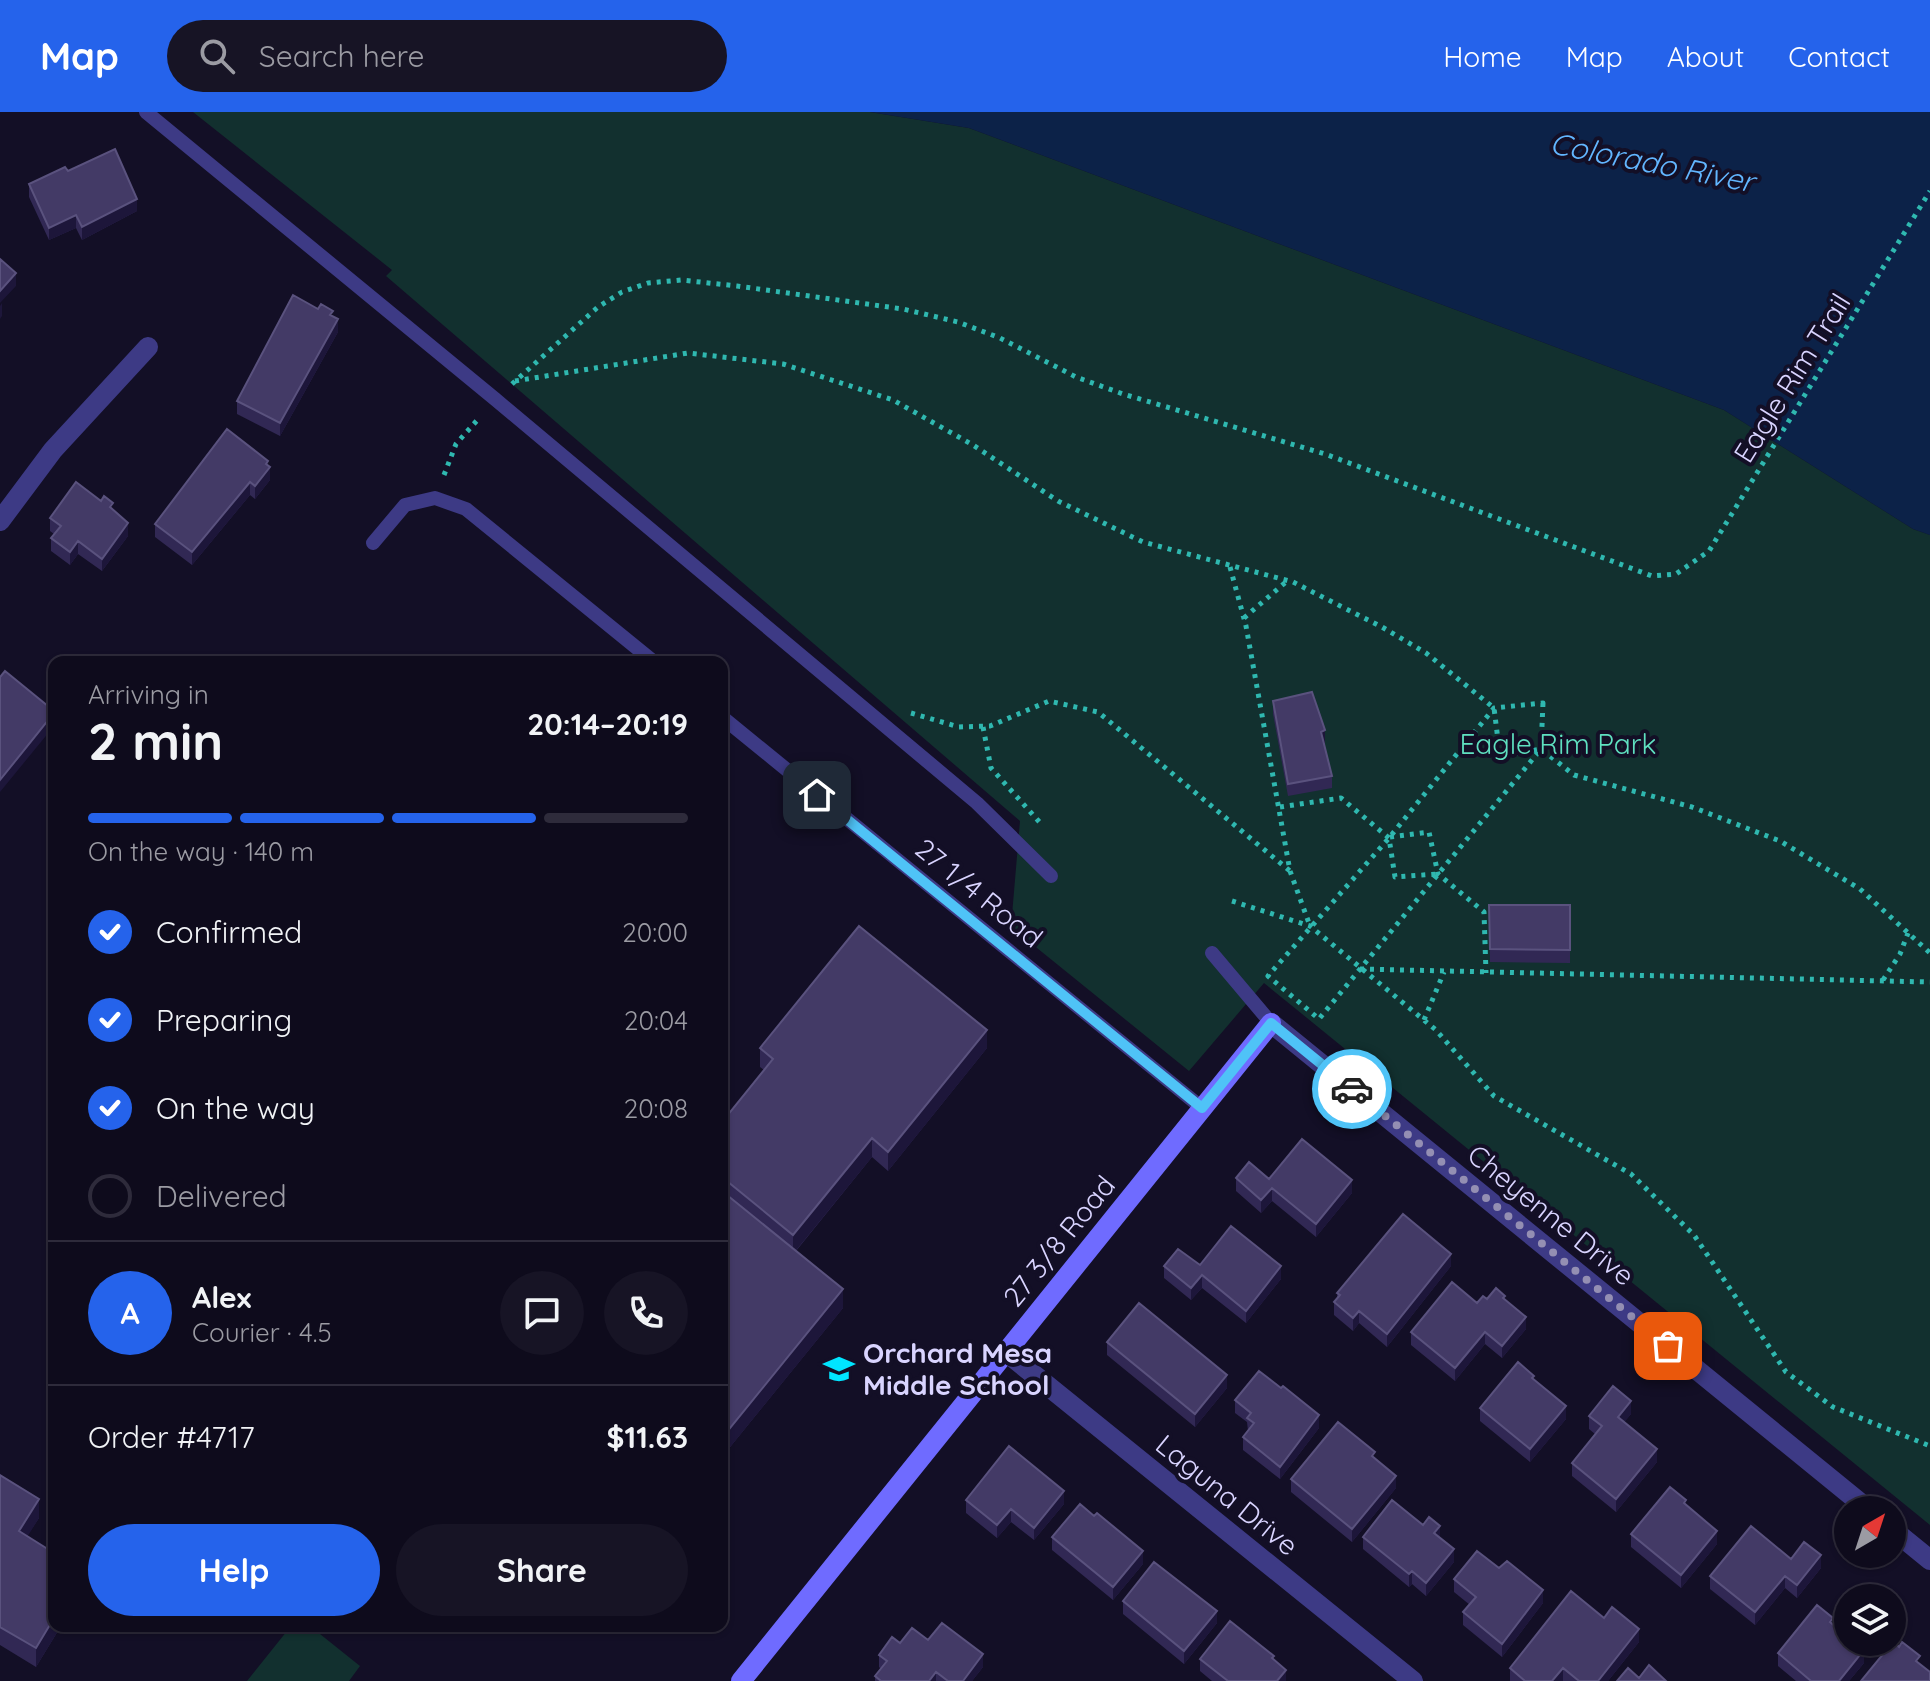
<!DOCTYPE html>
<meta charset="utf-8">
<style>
:root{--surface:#0e0b1c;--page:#171425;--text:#f1f3f6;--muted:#9b9ba3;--line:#2e2b3b;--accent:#2563eb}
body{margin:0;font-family:Quicksand,sans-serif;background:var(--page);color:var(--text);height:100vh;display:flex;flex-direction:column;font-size:30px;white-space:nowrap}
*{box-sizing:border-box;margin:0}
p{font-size:26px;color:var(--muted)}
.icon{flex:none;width:44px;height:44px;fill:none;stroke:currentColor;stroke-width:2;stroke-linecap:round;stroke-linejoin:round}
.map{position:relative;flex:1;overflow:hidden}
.details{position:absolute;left:48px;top:544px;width:680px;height:976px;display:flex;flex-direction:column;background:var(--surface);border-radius:16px;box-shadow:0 2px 6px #0004,0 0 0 2px var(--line)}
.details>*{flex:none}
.needle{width:52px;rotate:39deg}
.buttons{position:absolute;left:1834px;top:1384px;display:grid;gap:16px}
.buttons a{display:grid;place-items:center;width:72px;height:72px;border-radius:50%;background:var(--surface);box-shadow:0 2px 6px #0004,0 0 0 2px var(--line);font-size:40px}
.pin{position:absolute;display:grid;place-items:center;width:68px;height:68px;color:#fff;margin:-34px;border-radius:16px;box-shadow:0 4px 12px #0006}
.courier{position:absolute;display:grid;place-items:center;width:80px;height:80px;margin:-40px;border:6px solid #4fc3f7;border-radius:50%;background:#fff;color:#222;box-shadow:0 2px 10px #0007}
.overview em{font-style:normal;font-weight:800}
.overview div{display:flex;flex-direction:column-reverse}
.overview{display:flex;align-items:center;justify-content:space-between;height:136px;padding:0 40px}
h1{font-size:52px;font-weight:800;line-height:60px}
.bar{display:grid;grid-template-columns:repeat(4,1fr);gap:12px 8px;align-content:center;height:96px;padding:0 40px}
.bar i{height:10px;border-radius:6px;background:var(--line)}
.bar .selected{background:var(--accent)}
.bar p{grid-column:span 4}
.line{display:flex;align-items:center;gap:20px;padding:0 40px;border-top:2px solid var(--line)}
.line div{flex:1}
.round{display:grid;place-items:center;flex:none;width:84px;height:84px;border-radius:42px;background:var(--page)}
ol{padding:0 40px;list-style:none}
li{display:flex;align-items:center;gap:24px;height:88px}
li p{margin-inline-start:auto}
li .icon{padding:8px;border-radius:50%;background:var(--accent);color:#fff;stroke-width:4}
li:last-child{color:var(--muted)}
li i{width:44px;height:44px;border:4px solid var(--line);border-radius:50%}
.primary-button{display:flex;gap:16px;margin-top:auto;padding:16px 40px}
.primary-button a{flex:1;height:92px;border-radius:48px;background:var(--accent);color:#fff;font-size:32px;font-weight:800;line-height:92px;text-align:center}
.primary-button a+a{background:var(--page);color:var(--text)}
header{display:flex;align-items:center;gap:48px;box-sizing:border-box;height:112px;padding:0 40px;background:var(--accent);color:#fff}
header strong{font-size:38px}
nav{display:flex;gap:44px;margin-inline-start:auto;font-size:28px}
.search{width:560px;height:72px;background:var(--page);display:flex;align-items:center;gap:20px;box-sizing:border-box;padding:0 28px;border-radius:44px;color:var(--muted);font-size:30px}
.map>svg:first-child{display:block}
.green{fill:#12302f}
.water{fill:#0c2248}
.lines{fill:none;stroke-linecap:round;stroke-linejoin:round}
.path{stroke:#2fb8b0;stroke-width:5;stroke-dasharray:4 6;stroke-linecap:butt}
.lane{stroke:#3d3a85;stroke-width:14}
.street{stroke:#3d3a85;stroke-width:20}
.secondary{stroke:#6f6bff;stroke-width:20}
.wall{fill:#312854}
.shaded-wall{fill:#1d163a}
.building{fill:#433a66;stroke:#5a527e;stroke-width:2}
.done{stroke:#948fb3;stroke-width:8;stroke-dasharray:0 14.4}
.route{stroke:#4fc3f7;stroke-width:10}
.labels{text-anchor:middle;stroke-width:8;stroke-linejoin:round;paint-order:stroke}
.street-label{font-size:28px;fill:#d9d4ff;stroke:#130f26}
.park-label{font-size:28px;fill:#5fe0c0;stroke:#130f26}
.poi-label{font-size:28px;font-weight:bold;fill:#d9d4ff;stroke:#130f26;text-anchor:start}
.water-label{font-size:30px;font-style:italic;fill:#62b6ff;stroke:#130f26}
</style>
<header>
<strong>Map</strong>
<div class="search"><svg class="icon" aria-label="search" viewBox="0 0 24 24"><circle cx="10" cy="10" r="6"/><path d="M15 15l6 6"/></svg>Search here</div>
<nav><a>Home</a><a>Map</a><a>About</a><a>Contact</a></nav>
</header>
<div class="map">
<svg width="1930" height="1569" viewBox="0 0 1930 1569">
<rect width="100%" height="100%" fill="#130f26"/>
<path class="green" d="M193 0H870L969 16 1724 298 1913 417 1930 423V1413L1264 871 1189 959 1011 815 1020 709 386 164 392 158Z
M291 1514H310L360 1554 349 1569H247Z"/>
<path class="water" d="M870 0H1930V423L1913 417 1724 298 969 16Z"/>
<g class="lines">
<path class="path" d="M515 269 688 241 783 252 893 288 973 333 1058 389 1143 430 1293 470 1382 515 1426 541 1494 596 1500 644 1541 637 1574 663 1692 695 1780 729 1860 777 1930 841
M512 272 598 195 622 180 648 171 681 168 737 174 903 197 958 210 1000 226 1076 265 1123 282 1325 342 1652 464 1676 462 1709 439 1930 79
M444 363 456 332 480 305
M1230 455 1246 514 1290 759 1310 814
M1244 506 1287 469
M1543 591 1541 637 1319 907 1268 864 1389 726 1494 596Z
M911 601 959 615 990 614 1049 589 1098 600 1290 759
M983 615 991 656 1043 714
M1280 695 1341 686 1389 726 1395 765 1437 762
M1390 725 1429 720 1438 762 1484 800 1486 861
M1232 789 1310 814 1436 918 1494 984 1631 1062 1694 1123 1786 1260 1833 1295 1930 1334
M1360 857 1930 870
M1883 868 1900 842 1908 821
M1424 908 1444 860"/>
<path class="lane" d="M146 0 495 287 977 691 1051 764
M373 431 405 393 435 386 466 397 654 550
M722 605 1202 996
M1212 841 1271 911"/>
<path class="street" d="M0 409 53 338 148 235
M1271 911 1869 1398
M1006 1240 1413 1569
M1892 1417 1930 1448"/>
<path class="secondary" d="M741 1569 1271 911"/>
</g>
<path class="wall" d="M68 59 137 99 82 128 76 116 49 128 29 85V72Z
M333 205 338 220 280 324 237 302V289Z
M268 353 270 368 255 387 250 383 192 453 155 425V412Z
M113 398 128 424 102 459 78 442 70 453 51 439V426L54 422 50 419V406Z
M1273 589 1325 631 1324 632 1332 664V676L1288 684 1273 602Z
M1489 793H1570V851L1490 850Z
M760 936H987L888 1059 872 1045 796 1139 843 1196 722 1345V1010L764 958 760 955Z
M1236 1066 1269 1067 1352 1081 1316 1125 1272 1089 1261 1101 1236 1079Z
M1200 1153 1281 1167 1246 1211 1202 1176 1191 1188 1164 1166V1154Z
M1451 1154 1387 1235 1359 1211 1353 1219 1334 1203V1190L1337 1186V1181Z
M1487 1187 1505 1188 1526 1217 1502 1246 1485 1232 1455 1269 1411 1233V1220Z
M1107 1230 1227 1276 1195 1315 1107 1243Z
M1534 1268 1566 1307 1530 1350 1480 1309V1296Z
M1235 1288 1319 1316 1280 1367 1243 1338V1325L1248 1319 1247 1310 1235 1301Z
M1631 1302 1624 1310 1657 1350 1616 1400 1572 1364V1351L1595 1322 1589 1317V1304Z
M1375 1346 1396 1376 1352 1430 1291 1380V1367Z
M0 1363 39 1406 27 1424 54 1514H61L36 1555 0 1533Z
M966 1388 1064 1392 1034 1428 1011 1410 997 1426 966 1401Z
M1686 1393 1717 1432 1681 1476 1631 1435V1422Z
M1052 1425 1143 1452 1113 1488 1052 1438Z
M1363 1425 1440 1426 1454 1450 1426 1484 1412 1472 1409 1475 1363 1437Z
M1791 1447 1821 1456 1797 1486 1785 1476 1755 1513 1710 1477V1464Z
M1454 1467 1543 1491 1502 1545 1463 1513V1500L1470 1493 1454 1480Z
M1123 1489 1217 1511 1184 1552 1123 1502Z
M1604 1506 1639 1530 1608 1569H1510V1556Z
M1833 1512 1864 1551 1849 1569H1796L1778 1554V1541Z
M928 1528 983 1555 972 1569H875V1564L881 1557 879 1555V1543L900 1531Z
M1200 1547 1286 1569H1212L1200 1559Z"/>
<path class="shaded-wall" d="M137 87V99L82 128V115Z
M76 103V116L49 128V116Z
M16 161V174L0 191V179Z
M2 191V204L0 207V194Z
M338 207V220L280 324V311Z
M268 349V358L270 355V368L255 387V374Z
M250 370V383L192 453V440Z
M128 411V424L102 459V447Z
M78 429V442L70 453V440Z
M54 601V614L0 680V668Z
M1325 618V631L1321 633V620Z
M987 918V936L888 1059V1040Z
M872 1026V1045L793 1142V1123Z
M1352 1068V1081L1316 1125V1112Z
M1272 1076V1089L1261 1101V1088Z
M1451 1142V1154L1387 1235V1222Z
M1281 1154V1167L1246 1211V1199Z
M1202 1163V1176L1191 1188V1176Z
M843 1177V1196L722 1345V1326Z
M1359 1199V1211L1353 1219V1206Z
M1526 1205V1217L1502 1246V1234Z
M1485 1220V1232L1455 1269V1256Z
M1227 1263V1276L1195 1315V1302Z
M1631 1289V1302L1618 1318V1305Z
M1566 1294V1307L1530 1350V1337Z
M1319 1303V1316L1280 1367V1355Z
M1657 1337V1350L1616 1400V1387Z
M1396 1364V1376L1352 1430V1417Z
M1064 1379V1392L1034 1428V1416Z
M39 1387V1406L19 1438V1419Z
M1011 1397V1410L997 1426V1413Z
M1440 1414V1427L1434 1421Z
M1717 1419V1432L1681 1476V1463Z
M1454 1437V1450L1426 1484V1471Z
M1143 1439V1452L1113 1488V1475Z
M1821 1443V1456L1797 1486V1473Z
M1412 1459V1472L1409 1475V1462Z
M1785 1464V1476L1755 1513V1500Z
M1543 1478V1491L1502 1545V1532Z
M1217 1499V1511L1184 1552V1539Z
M54 1506V1514H61L36 1555V1536Z
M1639 1517V1530L1608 1569H1598Z
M1864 1538V1551L1849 1569H1839Z
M983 1542V1555L972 1569H963Z
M1563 1556V1569H1552Z
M1286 1558V1569H1277Z
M936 1560V1569H929Z"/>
<path class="building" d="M115 37 137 87 82 115 76 103 49 116 29 72 65 55 68 59Z
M0 147 16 161 0 179Z
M293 183 318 197 321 192 333 199 330 203 338 207 280 311 237 289Z
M227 317 268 349 266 352 270 355 255 374 250 370 192 440 155 412Z
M76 370 101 389 104 384 113 391 110 395 128 411 102 447 78 429 70 440 51 426 61 414 50 406Z
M5 559 54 599V601L0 668V565Z
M1312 580 1325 618 1321 620 1332 664 1288 672 1273 589Z
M1489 793H1570V838L1490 837Z
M859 814 987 918 888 1040 872 1026 793 1123 722 1065V1010L773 947 760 936Z
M1302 1027 1352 1068 1316 1112 1272 1076 1261 1088 1236 1066 1249 1050 1269 1067Z
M722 1079 843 1177 722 1326Z
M1403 1102 1451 1142 1387 1222 1359 1199 1353 1206 1334 1190 1340 1183 1337 1181Z
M1231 1114 1281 1154 1246 1199 1202 1163 1191 1176 1164 1154 1178 1137 1200 1153Z
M1452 1170 1477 1191 1483 1184 1487 1187 1496 1176 1505 1184 1503 1186 1526 1205 1502 1234 1485 1220 1455 1256 1411 1220Z
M1139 1191 1227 1263 1195 1302 1107 1230Z
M1518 1250 1534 1264 1532 1266 1566 1294 1530 1337 1480 1296Z
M1259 1259 1281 1276 1283 1274 1319 1303 1280 1355 1243 1325 1254 1311 1247 1306 1251 1301 1235 1288Z
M1613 1274 1631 1289 1618 1305 1657 1337 1616 1387 1572 1351 1602 1314 1589 1304Z
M1338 1310 1375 1340 1372 1344 1396 1364 1352 1417 1291 1367Z
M1009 1334 1064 1379 1034 1416 1011 1397 997 1413 966 1388Z
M0 1363 39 1387 19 1419 54 1441V1506L36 1536 0 1515Z
M1670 1375 1686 1388 1684 1391 1717 1419 1681 1463 1631 1422Z
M1392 1388 1423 1413 1429 1405 1440 1414 1434 1421 1454 1437 1426 1471 1412 1459 1409 1462 1363 1425Z
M1080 1392 1094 1404 1097 1401 1143 1439 1113 1475 1052 1425Z
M1751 1414 1791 1447 1804 1430 1821 1443 1797 1473 1785 1464 1755 1500 1710 1464Z
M1477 1439 1499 1456 1507 1449 1543 1478 1502 1532 1463 1500 1476 1485 1454 1467Z
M1154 1450 1217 1499 1184 1539 1123 1489Z
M1571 1479 1604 1506 1612 1495 1639 1517 1598 1569H1579L1563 1556 1552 1569H1525L1510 1556Z
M1817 1493 1833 1506 1830 1510 1848 1525V1530H1854L1864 1538 1839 1569H1811L1778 1541Z
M1230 1509 1274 1544 1272 1546 1286 1558 1277 1569H1228L1200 1547Z
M942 1511 983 1542 963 1569H948L936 1560 929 1569H881L875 1564 887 1549 879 1543 892 1525 900 1531 912 1516 928 1528Z
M1893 1530 1899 1535 1902 1530 1920 1544 1916 1549 1930 1560V1569H1861Z
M1649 1553 1666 1569H1617L1628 1556 1639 1566Z"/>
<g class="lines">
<path class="done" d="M1352 977 1668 1234"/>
<path class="route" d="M817 683 1202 996 1271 911 1352 977"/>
</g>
<defs>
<symbol id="school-bare" viewBox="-9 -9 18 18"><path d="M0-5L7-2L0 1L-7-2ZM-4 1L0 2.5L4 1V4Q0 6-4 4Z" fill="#00e5ff" stroke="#130f26" stroke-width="2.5" paint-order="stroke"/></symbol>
</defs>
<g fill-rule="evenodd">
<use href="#school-bare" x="817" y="1235" width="44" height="44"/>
</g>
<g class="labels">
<g class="street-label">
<text transform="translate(1792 266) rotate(-58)" y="10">Eagle Rim Trail</text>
<text transform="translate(979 781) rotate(39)" y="10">27 1/4 Road</text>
<text transform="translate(1551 1103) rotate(39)" y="10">Cheyenne Drive</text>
<text transform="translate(1059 1129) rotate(-51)" y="10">27 3/8 Road</text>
<text transform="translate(1227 1383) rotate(39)" y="10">Laguna Drive</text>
</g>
<g class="park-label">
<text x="1558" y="642">Eagle Rim Park</text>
</g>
<g class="poi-label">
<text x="863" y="1251">Orchard Mesa<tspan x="863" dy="32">Middle School</tspan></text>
</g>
<g class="water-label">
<text transform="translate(1652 51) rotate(11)" y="10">Colorado River</text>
</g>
</g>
</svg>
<div class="buttons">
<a><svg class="needle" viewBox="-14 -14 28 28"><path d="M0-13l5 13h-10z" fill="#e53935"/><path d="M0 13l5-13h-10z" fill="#9b9ba3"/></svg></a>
<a><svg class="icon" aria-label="layers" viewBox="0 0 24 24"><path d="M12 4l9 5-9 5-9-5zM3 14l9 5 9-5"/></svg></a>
</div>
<div class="pin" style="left:1668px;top:1234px;background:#ea580c"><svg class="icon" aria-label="bag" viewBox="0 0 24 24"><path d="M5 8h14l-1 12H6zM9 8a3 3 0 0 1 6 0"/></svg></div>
<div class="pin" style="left:817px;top:683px;background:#1f2937"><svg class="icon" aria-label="home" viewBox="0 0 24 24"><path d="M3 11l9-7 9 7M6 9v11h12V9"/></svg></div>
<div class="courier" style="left:1352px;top:977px"><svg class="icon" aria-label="car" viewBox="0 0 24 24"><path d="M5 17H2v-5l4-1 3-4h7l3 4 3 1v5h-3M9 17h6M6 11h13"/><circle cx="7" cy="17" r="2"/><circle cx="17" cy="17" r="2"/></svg></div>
<section class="details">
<div class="overview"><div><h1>2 min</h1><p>Arriving in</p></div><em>20:14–20:19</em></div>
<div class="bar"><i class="selected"></i><i class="selected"></i><i class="selected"></i><i></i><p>On the way · 140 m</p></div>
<ol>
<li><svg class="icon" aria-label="check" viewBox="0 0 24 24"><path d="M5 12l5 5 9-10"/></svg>Confirmed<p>20:00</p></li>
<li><svg class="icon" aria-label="check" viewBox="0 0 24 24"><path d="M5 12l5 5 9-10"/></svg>Preparing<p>20:04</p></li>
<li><svg class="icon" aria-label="check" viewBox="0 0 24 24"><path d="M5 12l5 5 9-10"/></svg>On the way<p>20:08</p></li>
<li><i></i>Delivered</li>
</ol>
<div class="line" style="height:144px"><b class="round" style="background:var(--accent);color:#fff">A</b><div><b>Alex</b><p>Courier · 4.5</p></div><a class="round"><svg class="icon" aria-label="chat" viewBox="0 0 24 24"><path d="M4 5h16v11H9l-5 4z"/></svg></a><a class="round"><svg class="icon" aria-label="phone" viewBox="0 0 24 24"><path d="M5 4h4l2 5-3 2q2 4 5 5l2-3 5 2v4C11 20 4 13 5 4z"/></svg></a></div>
<div class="line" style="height:104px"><div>Order #4717</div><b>$11.63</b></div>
<div class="primary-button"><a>Help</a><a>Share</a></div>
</section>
</div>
